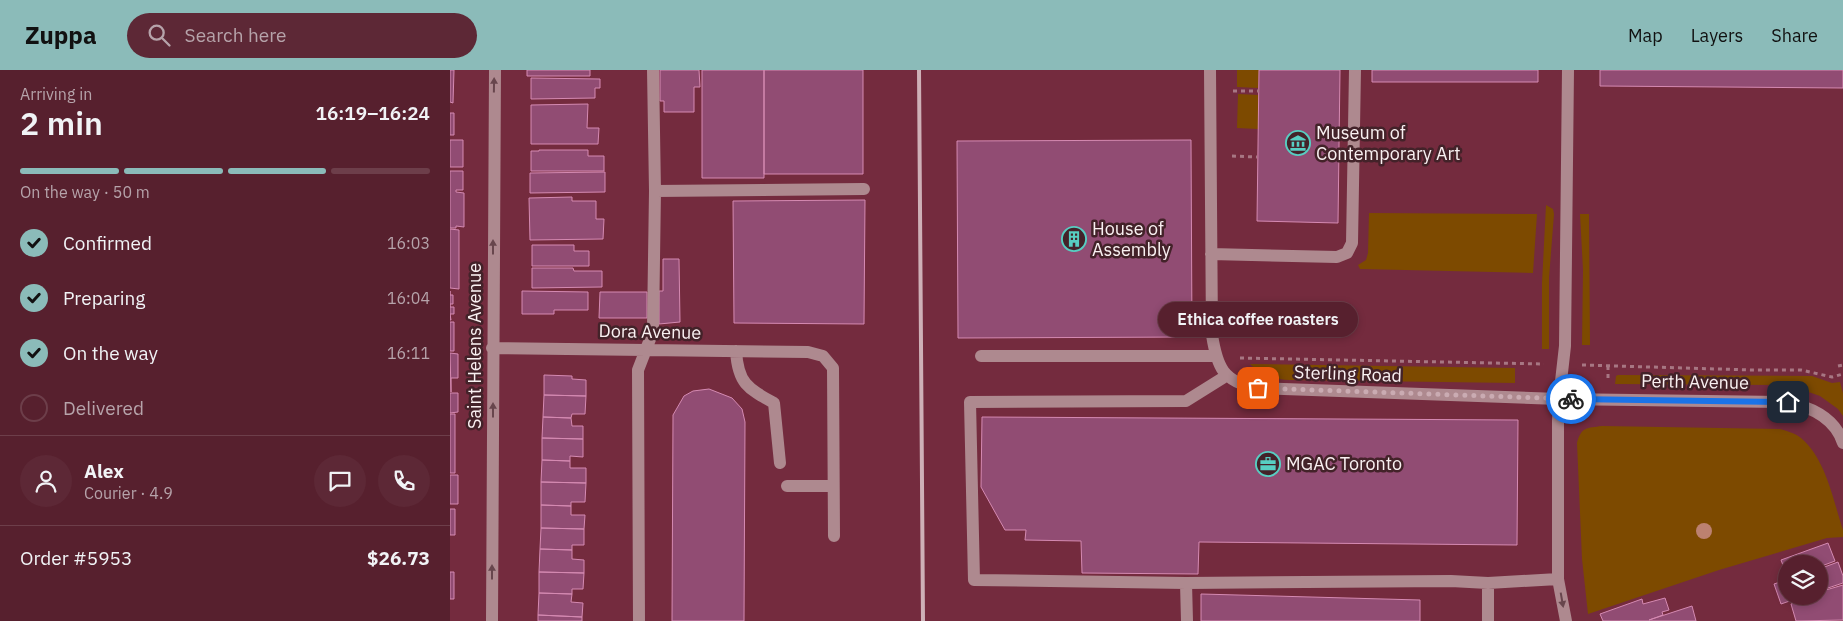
<!DOCTYPE html>
<meta charset="utf-8">
<style>
:root{--surface:#57202e;--page:#5d2836;--text:#f1f3f6;--muted:#b6a3aa;--line:#6d3e4a;--accent:#8bbbb9}
body{margin:0;font-family:"IBM Plex Sans",sans-serif;background:var(--page);color:var(--text);height:100vh;display:flex;flex-direction:column;font-size:19px;white-space:nowrap}
*{box-sizing:border-box;margin:0}
p{font-size:16px;color:var(--muted)}
.icon{flex:none;width:28px;height:28px;fill:none;stroke:currentColor;stroke-width:2;stroke-linecap:round;stroke-linejoin:round}
.map{position:relative;flex:1;overflow:hidden}
.side{display:flex;flex-direction:column;background:var(--surface);width:450px}
.side>*{flex:none}
.controls{position:absolute;left:1328px;top:485px;display:grid;gap:10px}
.controls a{display:grid;place-items:center;width:50px;height:50px;border-radius:50%;background:var(--surface);box-shadow:0 2px 8px #0003,0 0 0 1px var(--line);font-size:25px}
.pin{position:absolute;display:grid;place-items:center;width:42px;height:42px;color:#fff;margin:-21px;border-radius:10px;box-shadow:0 2px 8px #0006}
.courier{position:absolute;display:grid;place-items:center;width:50px;height:50px;margin:-25px;border:4px solid #1a73e8;border-radius:50%;background:#fff;color:#222;box-shadow:0 1px 6px #0007}
.bubble{position:absolute;height:35px;border-radius:18px;background:var(--surface);box-shadow:0 2px 8px #0003,0 0 0 1px var(--line);font-size:16px;font-weight:600;line-height:35px;text-align:center}
.summary em{font-style:normal;font-weight:600}
.summary div{display:flex;flex-direction:column-reverse}
.summary{display:flex;align-items:center;justify-content:space-between;height:85px;padding:0 20px}
h1{font-size:32px;font-weight:600;line-height:38px}
.bar{display:grid;grid-template-columns:repeat(4,1fr);gap:8px 5px;align-content:center;height:60px;padding:0 20px}
.bar i{height:6px;border-radius:4px;background:var(--line)}
.bar .active{background:var(--accent)}
.bar p{grid-column:span 4}
.line{display:flex;align-items:center;gap:12px;padding:0 20px;border-top:1px solid var(--line)}
.line div{flex:1}
.round{display:grid;place-items:center;flex:none;width:52px;height:52px;border-radius:26px;background:var(--page)}
ol{padding:0 20px;list-style:none}
li{display:flex;align-items:center;gap:15px;height:55px}
li p{margin-inline-start:auto}
li .icon{padding:5px;border-radius:50%;background:var(--accent);color:#111;stroke-width:4}
li:last-child{color:var(--muted)}
li i{width:28px;height:28px;border:2px solid var(--line);border-radius:50%}
header{display:flex;align-items:center;gap:30px;box-sizing:border-box;height:70px;padding:0 25px;background:var(--accent);color:#111}
header strong{font-size:24px}
nav{display:flex;gap:28px;margin-inline-start:auto;font-size:18px}
.search{width:350px;height:45px;background:var(--page);display:flex;align-items:center;gap:12px;box-sizing:border-box;padding:0 18px;border-radius:28px;color:var(--muted);font-size:19px}
main{display:flex;flex:1;min-height:0}
.map>svg:first-child{display:block}
.green{fill:#7d4a00}
.building{fill:#914c73;stroke:#d58ab2}
.lines{fill:none;stroke-linecap:round;stroke-linejoin:round}
.path{stroke:#a77783;stroke-width:3;stroke-dasharray:4 4;stroke-linecap:butt}
.minor{stroke:#ae898f;stroke-width:12}
.rail{stroke:#ceb0b7;stroke-width:4}
.tree{fill:#bc8170}
.oneway{fill:#68464d}
.done{stroke:#caabb2;stroke-width:5;stroke-dasharray:0 9}
.route{stroke:#1a73e8;stroke-width:6}
.labels{text-anchor:middle;stroke-width:5;stroke-linejoin:round;paint-order:stroke}
.poi-label{font-size:18px;fill:#f9f0f1;stroke:#432229;text-anchor:start}
.street-label{font-size:18px;fill:#f9f0f1;stroke:#432229}
</style>
<header>
<strong>Zuppa</strong>
<div class="search"><svg class="icon" aria-label="search" viewBox="0 0 24 24"><circle cx="10" cy="10" r="6"/><path d="M15 15l6 6"/></svg>Search here</div>
<nav><a>Map</a><a>Layers</a><a>Share</a></nav>
</header>
<main>
<section class="side">
<div class="summary"><div><h1>2 min</h1><p>Arriving in</p></div><em>16:19–16:24</em></div>
<div class="bar"><i class="active"></i><i class="active"></i><i class="active"></i><i></i><p>On the way · 50 m</p></div>
<ol>
<li><svg class="icon" aria-label="check" viewBox="0 0 24 24"><path d="M5 12l5 5 9-10"/></svg>Confirmed<p>16:03</p></li>
<li><svg class="icon" aria-label="check" viewBox="0 0 24 24"><path d="M5 12l5 5 9-10"/></svg>Preparing<p>16:04</p></li>
<li><svg class="icon" aria-label="check" viewBox="0 0 24 24"><path d="M5 12l5 5 9-10"/></svg>On the way<p>16:11</p></li>
<li><i></i>Delivered</li>
</ol>
<div class="line" style="height:90px"><a class="round"><svg class="icon" aria-label="person" viewBox="0 0 24 24"><circle cx="12" cy="8" r="4"/><path d="M4 21q1-7 8-7t8 7"/></svg></a><div><b>Alex</b><p>Courier · 4.9</p></div><a class="round"><svg class="icon" aria-label="chat" viewBox="0 0 24 24"><path d="M4 5h16v11H9l-5 4z"/></svg></a><a class="round"><svg class="icon" aria-label="phone" viewBox="0 0 24 24"><path d="M5 4h4l2 5-3 2q2 4 5 5l2-3 5 2v4C11 20 4 13 5 4z"/></svg></a></div>
<div class="line" style="height:65px"><div>Order #5953</div><b>$26.73</b></div>
</section>
<div class="map">
<svg width="1393" height="551" viewBox="0 0 1393 551">
<rect width="100%" height="100%" fill="#742b3e"/>
<path class="green" d="M787 0H809L808 18 787 17Z
M788 24 809 25 808 59 787 58Z
M1096 135 1103 139 1104 144 1099 208V279H1092V213Z
M919 143 1087 144 1083 203 910 199 908 195 916 190 918 183Z
M1130 144H1139L1140 275H1132L1133 200Z
M800 294 1065 298V313L840 310C824 309 812 306 800 294Z
M1168 305 1362 306 1382 313 1390 312 1393 323V346L1388 339 1370 326 1350 319 1324 315 1165 314 1166 306Z
M1152 356 1330 359C1337 361 1345 363 1351 368 1376 389 1383 430 1393 460V467L1377 468 1269 500 1138 544 1132 489 1127 373C1131 357 1137 358 1152 356Z"/>
<path class="building" d="M0 0H4L3 33 0 32Z
M77 0H140V6H77Z
M210 0H249L250 17H244V42H214V31H210Z
M252 0H314V108H252Z
M314 0H413V104H314Z
M809 0H890L888 153 807 151Z
M922 0H1088V12H922Z
M1150 0H1393V18L1150 16Z
M81 8 150 9V18H145V28L81 29Z
M138 34 137 58H149L148 74H81V35Z
M0 43H4V65H0Z
M0 70H13V97H0Z
M741 70 742 267 508 268 507 71Z
M89 80H138V86H154V101H81V81H89Z
M0 101H13V120H6V122L14 123V157L6 156V158H0Z
M155 102V122L80 123V103Z
M122 127V131H146V149H154L153 169 80 170 79 128Z
M415 130 414 254 284 253 283 131Z
M0 159 9 160V219L0 218Z
M82 175H124V181H139V196H82Z
M213 189H229L230 252 209 254V221H213Z
M82 198H123L124 201H152V217L82 218Z
M0 221V225H3V234H0V237H4V244H0L1 250H0Z
M72 221 138 222V240H104V244H72Z
M150 222H197V248H149Z
M0 252H4V281H0Z
M0 283 8 284V308H1V322Z
M94 305 122 306V309L136 310V326L94 325Z
M259 319 282 328 292 339 295 352 294 551H222L223 345 234 326 243 321Z
M0 323H8V342L0 343Z
M94 325 136 326 135 344H122L121 348 93 347Z
M0 344H5V403H0Z
M93 347 121 348 122 356H133V369L92 368Z
M532 347 1068 350 1067 475 749 472 748 504 632 503 631 471 575 470 576 460H555L531 417Z
M92 368 133 369V387L120 386V391L92 390Z
M92 390 120 391V398H136V413L91 412Z
M0 405H8V434H0Z
M91 412 136 413 135 432H121V436L91 435Z
M91 435 121 436V445H135L134 459 91 458Z
M0 439H5V465H0Z
M91 458 134 459V475H122V480L90 479Z
M1378 473 1385 491 1369 497V494H1336V503L1331 490Z
M90 479 122 480V489L134 490V503L89 502Z
M1388 492 1393 506V513L1369 521V499Z
M0 502H4V529H0Z
M89 502 134 503 133 519H122V524L89 523Z
M1336 510V526H1354L1331 534 1324 514Z
M1393 515V550L1346 551 1341 534 1360 528 1361 526H1369V522Z
M89 523 122 524 121 532 133 533 132 547 88 545Z
M751 524 970 530V551H751Z
M1215 528 1219 540 1212 542 1213 545 1199 550 1242 536 1246 551H1153L1150 544 1192 529 1193 534Z
M88 545 132 547V551H88Z"/>
<g class="lines">
<path class="path" d="M783 21H809
M782 86 807 87
M790 288 1094 294
M1132 295 1302 300H1351L1382 307 1393 304
M1158 296V311
M1388 296 1393 295"/>
<path class="minor" d="M760 0 762 265C767 297 773 312 807 318L1109 329 1337 332C1361 337 1385 348 1393 373
M205 121 414 119
M761 184 887 187 897 183 902 173 905 0
M42 278 358 282 373 286 383 298 384 466
M286 281C288 313 297 318 324 333L330 393
M531 286H765
M337 416H383
M736 513 524 510 520 332 736 331 776 306
M1038 513V551
M42 551 45 0
M189 551 188 300 202 264 203 257 205 121 203 0
M737 551 736 513 1001 511 1038 513 1108 509
M1116 551 1108 509V351L1109 329 1115 276 1118 0"/>
<path class="rail" d="M469 0 473 551"/>
</g>
<circle class="tree" cx="1254" cy="461" r="8"/>
<defs><path id="oneway-solid" d="M-6-.8H1V-3.2L6.5 0L1 3.2V.8H-6Z" transform="scale(1.25)"/></defs>
<g class="oneway">
<use href="#oneway-solid" transform="translate(44 15) rotate(-89)"/>
<use href="#oneway-solid" transform="translate(43 177) rotate(-90)"/>
<use href="#oneway-solid" transform="translate(43 340) rotate(-90)"/>
<use href="#oneway-solid" transform="translate(42 502) rotate(-90)"/>
<use href="#oneway-solid" transform="translate(1112 530) rotate(80)"/>
</g>
<g class="lines">
<path class="done" d="M808 318 1121 329"/>
<path class="route" d="M1121 329 1338 332"/>
</g>
<defs>
<symbol id="museum-ring" viewBox="-11 -11 22 22"><circle r="9.5" fill="#432229" stroke="#57cec2" stroke-width="1.5"/><path d="M0-6L6-3V-2H-6V-3ZM-5-1h2V3h-2ZM-1-1h2V3h-2ZM3-1h2V3H3ZM-6 4H6V6H-6Z" fill="#57cec2"/></symbol>
<symbol id="building-ring" viewBox="-11 -11 22 22"><circle r="9.5" fill="#432229" stroke="#57cec2" stroke-width="1.5"/><path d="M-4-6H4V6H1V3H-1V6H-4ZM-2.5-4.3h1.7v1.8h-1.7ZM.8-4.3h1.7v1.8H.8ZM-2.5-1h1.7V.8h-1.7ZM.8-1h1.7V.8H.8Z" fill="#57cec2"/></symbol>
<symbol id="office-ring" viewBox="-11 -11 22 22"><circle r="9.5" fill="#432229" stroke="#57cec2" stroke-width="1.5"/><path d="M-6-3h4V-5.5h4V-3h4V5H-6ZM-1-4.5V-3h2v-1.5ZM-6 0V1H6V0Z" fill="#57cec2"/></symbol>
</defs>
<g fill-rule="evenodd">
<use href="#museum-ring" x="834" y="59" width="28" height="28"/>
<use href="#building-ring" x="610" y="155" width="28" height="28"/>
<use href="#office-ring" x="804" y="380" width="28" height="28"/>
</g>
<g class="labels">
<g class="poi-label">
<text x="866" y="69">Museum of<tspan x="866" dy="21">Contemporary Art</tspan></text>
<text x="642" y="165">House of<tspan x="642" dy="21">Assembly</tspan></text>
<text x="836" y="400">MGAC Toronto</text>
</g>
<g class="street-label">
<text transform="translate(200 262) rotate(1)" y="6">Dora Avenue</text>
<text transform="translate(25 276) rotate(-90)" y="6">Saint Helens Avenue</text>
<text transform="translate(898 304) rotate(2)" y="6">Sterling Road</text>
<text transform="translate(1245 312) rotate(1)" y="6">Perth Avenue</text>
</g>
</g>
</svg>
<div class="controls">
<a><svg class="icon" aria-label="layers" viewBox="0 0 24 24"><path d="M12 4l9 5-9 5-9-5zM3 14l9 5 9-5"/></svg></a>
</div>
<div class="pin" style="left:808px;top:318px;background:#ea580c"><svg class="icon" aria-label="bag" viewBox="0 0 24 24"><path d="M5 8h14l-1 12H6zM9 8a3 3 0 0 1 6 0"/></svg></div>
<div class="pin" style="left:1338px;top:332px;background:#1f2937"><svg class="icon" aria-label="home" viewBox="0 0 24 24"><path d="M3 11l9-7 9 7M6 9v11h12V9"/></svg></div>
<div class="courier" style="left:1121px;top:329px"><svg class="icon" aria-label="bike" viewBox="0 0 24 24"><circle cx="6" cy="16" r="4"/><circle cx="18" cy="16" r="4"/><path d="M6 16l4-8h5l3 8M10 8l3 8H6M13 5h3"/></svg></div>
<div class="bubble" style="left:708px;top:232px;width:200px">Ethica coffee roasters</div>
</div>
</main>
